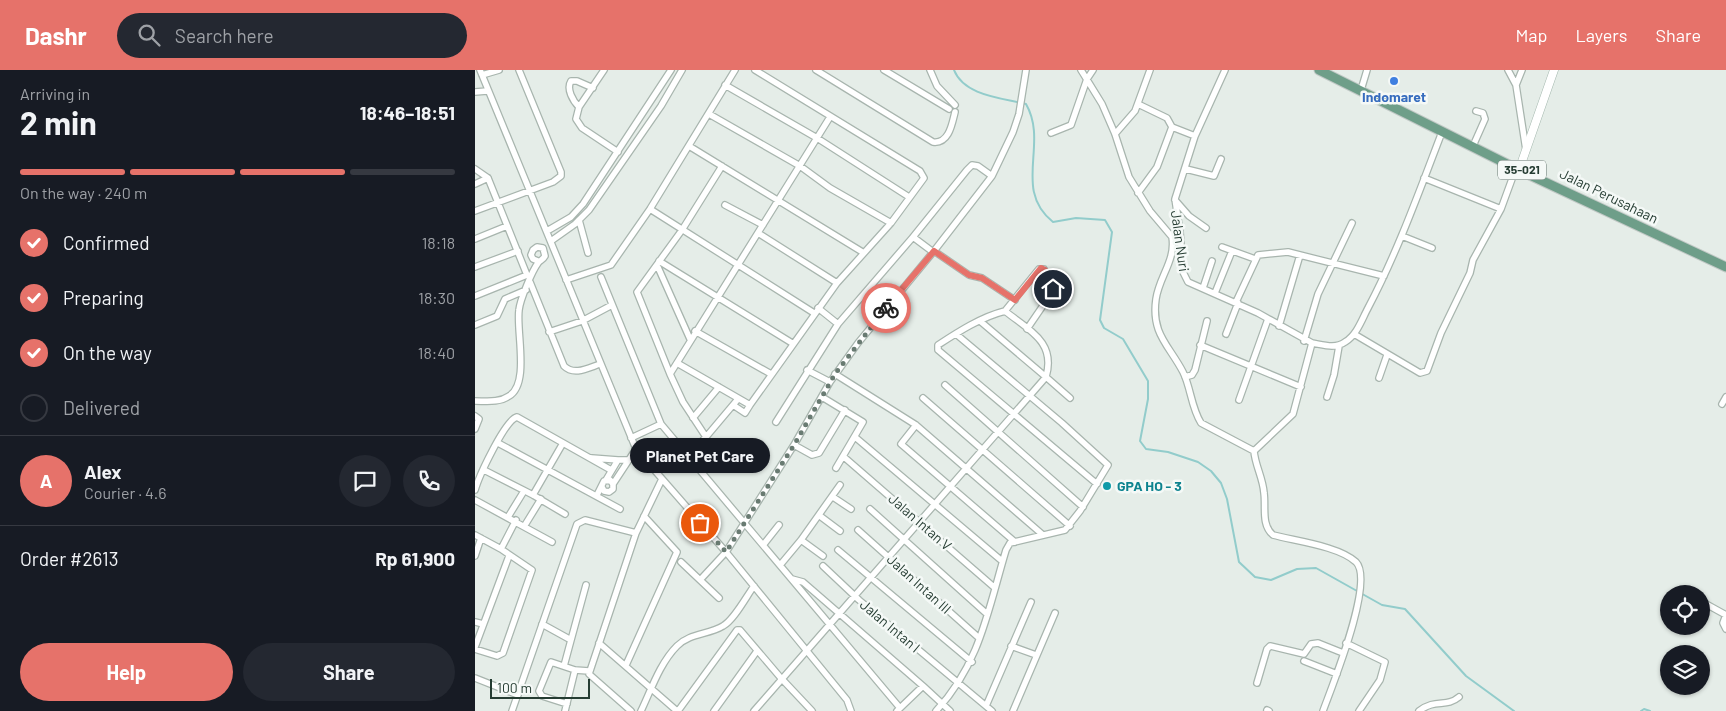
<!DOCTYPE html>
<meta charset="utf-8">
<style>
:root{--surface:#171b24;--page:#242831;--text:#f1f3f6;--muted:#9ea1a6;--line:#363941;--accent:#e6726a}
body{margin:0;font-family:Barlow,sans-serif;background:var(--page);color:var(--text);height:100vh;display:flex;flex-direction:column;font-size:19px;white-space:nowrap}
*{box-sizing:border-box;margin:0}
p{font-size:16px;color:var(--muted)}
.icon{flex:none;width:28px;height:28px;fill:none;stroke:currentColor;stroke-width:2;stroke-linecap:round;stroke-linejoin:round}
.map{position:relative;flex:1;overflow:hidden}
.details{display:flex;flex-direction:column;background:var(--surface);width:475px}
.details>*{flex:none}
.fabs{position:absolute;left:1185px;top:515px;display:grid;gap:10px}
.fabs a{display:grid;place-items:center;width:50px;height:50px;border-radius:50%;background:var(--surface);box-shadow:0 1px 4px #0004;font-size:25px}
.scale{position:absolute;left:15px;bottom:12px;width:100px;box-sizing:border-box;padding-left:5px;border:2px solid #263d33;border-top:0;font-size:14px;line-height:18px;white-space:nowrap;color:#263d33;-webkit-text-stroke:4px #f5f9f7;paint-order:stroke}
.pin{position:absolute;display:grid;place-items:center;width:42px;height:42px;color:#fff;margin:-21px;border:2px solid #fff;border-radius:50%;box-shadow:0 1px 5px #0007}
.courier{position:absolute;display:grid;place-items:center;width:50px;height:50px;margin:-25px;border:4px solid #e6726a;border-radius:50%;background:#fff;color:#222;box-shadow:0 1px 6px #0007}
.bubble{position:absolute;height:35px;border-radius:18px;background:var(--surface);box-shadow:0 1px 4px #0004;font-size:16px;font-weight:700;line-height:35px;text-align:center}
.headline em{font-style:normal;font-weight:700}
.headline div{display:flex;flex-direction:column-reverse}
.headline{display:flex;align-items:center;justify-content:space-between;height:85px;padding:0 20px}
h1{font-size:32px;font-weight:700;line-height:38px}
.bar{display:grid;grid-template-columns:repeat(4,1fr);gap:8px 5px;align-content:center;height:60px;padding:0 20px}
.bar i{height:6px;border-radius:4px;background:var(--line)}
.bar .selected{background:var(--accent)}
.bar p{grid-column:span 4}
.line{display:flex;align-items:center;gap:12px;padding:0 20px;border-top:1px solid var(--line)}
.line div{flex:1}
.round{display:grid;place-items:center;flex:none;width:52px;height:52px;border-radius:26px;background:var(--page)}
ol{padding:0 20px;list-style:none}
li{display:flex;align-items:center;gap:15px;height:55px}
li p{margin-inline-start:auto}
li .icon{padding:5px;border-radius:50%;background:var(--accent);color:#fff;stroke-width:4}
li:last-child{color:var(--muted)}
li i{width:28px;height:28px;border:2px solid var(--line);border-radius:50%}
.cta{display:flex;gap:10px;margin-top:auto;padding:10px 20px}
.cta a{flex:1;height:58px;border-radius:30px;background:var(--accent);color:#fff;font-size:20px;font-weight:700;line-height:58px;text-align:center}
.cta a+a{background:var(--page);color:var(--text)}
header{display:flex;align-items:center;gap:30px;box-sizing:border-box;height:70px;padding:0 25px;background:var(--accent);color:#fff}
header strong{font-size:24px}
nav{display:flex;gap:28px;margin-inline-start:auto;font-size:18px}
.search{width:350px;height:45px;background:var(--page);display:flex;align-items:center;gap:12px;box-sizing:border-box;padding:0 18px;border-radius:28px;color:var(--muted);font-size:19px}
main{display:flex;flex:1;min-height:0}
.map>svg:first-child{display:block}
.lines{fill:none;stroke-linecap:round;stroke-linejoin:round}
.stream{stroke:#92cccb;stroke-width:2}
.street-casing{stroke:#a8b5ae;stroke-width:8}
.secondary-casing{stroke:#a4b8ae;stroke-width:9}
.primary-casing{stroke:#c2c9c6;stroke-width:11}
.street{stroke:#fff;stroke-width:5.5}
.secondary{stroke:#fff;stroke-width:8}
.primary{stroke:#6e9e89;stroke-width:9}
.done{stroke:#697b72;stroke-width:5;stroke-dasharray:0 9}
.route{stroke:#e6726a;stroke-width:6}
.shop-dot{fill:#3f7fe0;stroke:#f5f9f7;stroke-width:2}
.culture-dot{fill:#0f9aa8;stroke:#f5f9f7;stroke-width:2}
.labels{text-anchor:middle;stroke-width:5;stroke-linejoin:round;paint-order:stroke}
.shield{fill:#f5f9f7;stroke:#64756e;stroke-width:1}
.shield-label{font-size:12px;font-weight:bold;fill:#263d33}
.shop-label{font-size:14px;font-weight:bold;fill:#366cbe;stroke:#f5f9f7}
.street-label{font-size:14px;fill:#263d33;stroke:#f5f9f7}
.culture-label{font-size:14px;font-weight:bold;fill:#0d838f;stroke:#f5f9f7;text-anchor:start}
</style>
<header>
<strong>Dashr</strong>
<div class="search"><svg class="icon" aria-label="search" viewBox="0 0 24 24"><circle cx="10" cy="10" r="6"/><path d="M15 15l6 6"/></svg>Search here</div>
<nav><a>Map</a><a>Layers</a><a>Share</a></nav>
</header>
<main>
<section class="details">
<div class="headline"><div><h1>2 min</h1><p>Arriving in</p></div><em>18:46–18:51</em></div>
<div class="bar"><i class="selected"></i><i class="selected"></i><i class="selected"></i><i></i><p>On the way · 240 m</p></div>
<ol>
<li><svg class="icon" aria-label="check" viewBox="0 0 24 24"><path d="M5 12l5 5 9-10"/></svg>Confirmed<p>18:18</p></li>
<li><svg class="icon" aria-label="check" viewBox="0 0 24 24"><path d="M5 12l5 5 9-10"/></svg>Preparing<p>18:30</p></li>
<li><svg class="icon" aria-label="check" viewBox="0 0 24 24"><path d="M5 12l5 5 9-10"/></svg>On the way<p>18:40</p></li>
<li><i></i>Delivered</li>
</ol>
<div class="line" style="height:90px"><b class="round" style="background:var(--accent);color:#fff">A</b><div><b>Alex</b><p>Courier · 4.6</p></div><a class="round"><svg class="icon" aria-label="chat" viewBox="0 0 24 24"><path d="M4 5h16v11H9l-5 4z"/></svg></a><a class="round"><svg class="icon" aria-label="phone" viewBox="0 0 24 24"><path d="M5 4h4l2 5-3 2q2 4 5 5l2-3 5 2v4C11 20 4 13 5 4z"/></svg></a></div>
<div class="line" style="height:65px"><div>Order #2613</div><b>Rp 61,900</b></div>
<div class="cta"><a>Help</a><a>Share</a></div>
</section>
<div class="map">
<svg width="1251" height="641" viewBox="0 0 1251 641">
<rect width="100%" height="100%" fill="#e5ede8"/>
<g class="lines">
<path class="stream" d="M479 0C489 26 528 28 551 34 574 74 537 119 578 152L601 148 630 150 637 162 625 250 629 258 648 269 673 311V329L665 371 671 379 693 382 723 392 736 401 746 413 752 429 764 492 780 507 796 510 822 499 841 498 907 535 930 539 991 606 1039 641
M1166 641 1169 639 1175 641"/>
<defs>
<path id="street" d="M5 0 161 379 251 482 372 630 376 641
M129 0 104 37 101 49 107 58 143 82
M341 0 458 72C474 74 477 54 480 42
M409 0 474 39
M455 0 462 16 480 35
M606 0 627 34 640 64 654 107 675 141 697 167C701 190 684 207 681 229 676 264 694 275 708 302 716 318 716 337 726 353L779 381
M750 0 720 66 700 129 705 162 708 202 713 212 783 243 837 273
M1033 0 1041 15 1051 80
M7 5 24 0
M250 15 342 68 434 127
M1041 15 1047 0
M886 20 892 0
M0 22 12 21
M663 34 692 48 697 57 720 66
M104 37C98 31 91 19 96 11H102L118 18
M234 44 325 96 355 118 416 153
M576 63 596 55 612 9 618 0
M640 64 660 41 675 0
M214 76 389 183
M998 76 1010 49 1008 43 1001 41
M0 99 13 108
M711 99 739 106 746 89
M517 106 538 62 544 44 551 0
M949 108 1026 139
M0 114 13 108 52 205 0 226
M663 123 682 97 697 57
M700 130 714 146 731 158
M250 135 288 155
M175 139 339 243
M0 141 78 112 86 106V102L44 0
M104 150 113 183
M72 161 96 147 108 134 196 0
M283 163 362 213
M927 166 957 178
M438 167 458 182
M0 169 32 156
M76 171 100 154 114 140 186 36 207 0
M747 177 780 189
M459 181 494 205 507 208 540 230
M184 191 317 273
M182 195 215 269
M0 197 43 181
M126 207 186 354 425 638
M91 210 136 195 175 139 260 0
M55 212 89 296C99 306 113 298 125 294
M728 218 737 191
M740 223 757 181
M761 232 783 185 813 182 909 206
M343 238 363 254
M530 241 564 199H569L578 221 552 259
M505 251 571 307C581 272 555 261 530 241 506 247 483 262 463 275V280L622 414
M0 255 22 246 30 229 51 220
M804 256 825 185
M220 261 296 304
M74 262 107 251 137 235
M751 264 763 233
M879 264 945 303 952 301 966 263 995 203 998 190 1026 139 1041 98
M829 271 843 224 877 153
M725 275 826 317
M202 293 275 335 362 213 416 153 449 108 445 101 280 0
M332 300 355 312
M195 304 162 222 207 160 247 96
M360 304 441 355 568 465
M710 307 717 305 720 300 732 251
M904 308 912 285
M470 315 608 437
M347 327 388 352 361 398
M852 327 859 305 864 276
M448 328 595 456
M263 329 231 367 208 332 195 304 355 47
M764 330 793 249
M0 331C11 331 24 333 34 326 55 314 41 261 44 240 45 230 57 201 63 193 65 190 68 190 70 186L68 178 62 177 58 180 56 185 58 189 63 191
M1247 334 1251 327
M258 335 270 343 275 335
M0 346 4 349 0 359
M218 348 244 317
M301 352 363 254 438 167 492 100 497 95 503 96 517 106 459 181 383 273 355 312 319 375 337 385 344 383 370 340
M441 355 426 374 540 472
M380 367 527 491
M156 368 186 354
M23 373 145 439
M224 374 231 367
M369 387 520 518
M117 388 143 390
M9 400 58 425 90 444
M131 410 143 390H153
M138 414 161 379
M0 420C4 406 30 350 42 347L136 400
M58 425 88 373
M122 425 129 411 135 410 138 414V419L134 422 129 421 127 417
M358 427 376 439
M0 430 77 472
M395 439 512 544
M345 446 365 461
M33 447 49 421
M50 455 66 429
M383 460 504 568
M0 465 26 479 57 500 28 583 22 586 0 579
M326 470 348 486
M289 474 304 455
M26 479 41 450
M363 480 497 592
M0 486 6 468
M206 492 244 528
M306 494 326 470 365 415
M348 496 384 530 517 641
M317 509 328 512 448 616
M225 510 251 482 319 375
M1231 534 1251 545 1248 553 1251 559
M0 552 8 554
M67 554 96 570 89 596
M96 570 111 515
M124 573 202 641
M871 573 910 592 905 610 884 641
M536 576 561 585
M0 577 34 486
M829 591 862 604
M151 595 202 482 169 446
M0 608 43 625
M782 613 792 579 795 576 829 584 836 574 843 573 868 583
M92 634 67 626 64 621 76 592 100 600
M511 636 556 532
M792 640 794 641
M37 641 102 454 110 450 161 463
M90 641 100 600 114 601
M156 641 114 604 161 463 187 409
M166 641C176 620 185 593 202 576 215 563 233 565 248 556 259 550 271 527 279 516
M203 641 262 560H265L305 607 337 641
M239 641 282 581
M279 641 571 307 595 328
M422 641 448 616 475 641
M461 641C505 594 513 540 531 480L535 473 590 460 605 441 633 395 587 353 481 264
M538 641 580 543
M848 641C857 616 900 511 881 492 864 476 820 471 798 465 786 455 791 437 789 423 788 408 780 395 779 381L818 344 837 273C849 275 860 279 870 272 882 265 887 249 893 238 923 181 944 122 967 62
M944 641C961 628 971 638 984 627"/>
<path id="secondary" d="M1044 100 1079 0"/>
<path id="primary" d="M844 0 1044 100 1251 197"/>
</defs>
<use href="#street" class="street-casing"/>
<use href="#secondary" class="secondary-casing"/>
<use href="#primary" class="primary-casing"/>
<use href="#street" class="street"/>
<use href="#secondary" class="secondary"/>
<use href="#primary" class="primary"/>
</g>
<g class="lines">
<path class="done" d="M225 453 251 482 319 375 360 304 411 238"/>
<path class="route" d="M411 238 459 181 494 205 507 208 540 230 566 198 570 200 578 219"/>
</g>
<circle class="shop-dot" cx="919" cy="11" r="5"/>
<circle class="culture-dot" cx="632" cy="416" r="5"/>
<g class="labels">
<rect class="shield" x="1023" y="90.5" width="48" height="19" rx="4"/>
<g class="shield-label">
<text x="1047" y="104">35-021</text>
</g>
<g class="shop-label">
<text x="919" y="32">Indomaret</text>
</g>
<g class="street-label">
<text transform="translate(1134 126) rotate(26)" y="5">Jalan Perusahaan</text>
<text transform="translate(705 171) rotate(82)" y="5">Jalan Nuri</text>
<text transform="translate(445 452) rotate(41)" y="5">Jalan Intan V</text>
<text transform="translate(444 514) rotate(42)" y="5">Jalan Intan III</text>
<text transform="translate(415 556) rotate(40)" y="5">Jalan Intan I</text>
</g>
<g class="culture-label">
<text x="642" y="421">GPA HO - 3</text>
</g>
</g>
</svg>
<div class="fabs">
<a><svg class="icon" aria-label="locate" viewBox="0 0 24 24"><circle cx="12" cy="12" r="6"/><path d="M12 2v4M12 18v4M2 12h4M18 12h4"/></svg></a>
<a><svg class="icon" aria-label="layers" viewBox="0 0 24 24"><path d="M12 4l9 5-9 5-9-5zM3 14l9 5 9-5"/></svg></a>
</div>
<div class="scale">100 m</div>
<div class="pin" style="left:225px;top:453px;background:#ea580c"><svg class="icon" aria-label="bag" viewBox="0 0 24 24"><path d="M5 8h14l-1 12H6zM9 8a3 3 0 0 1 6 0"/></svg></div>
<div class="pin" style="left:578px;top:219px;background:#1f2937"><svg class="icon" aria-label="home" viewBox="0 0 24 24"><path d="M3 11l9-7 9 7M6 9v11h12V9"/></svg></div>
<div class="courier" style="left:411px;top:238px"><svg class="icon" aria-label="bike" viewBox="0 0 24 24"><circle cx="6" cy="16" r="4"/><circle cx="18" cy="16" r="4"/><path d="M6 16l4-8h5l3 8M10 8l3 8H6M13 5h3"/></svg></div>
<div class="bubble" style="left:155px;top:368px;width:140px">Planet Pet Care</div>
</div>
</main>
